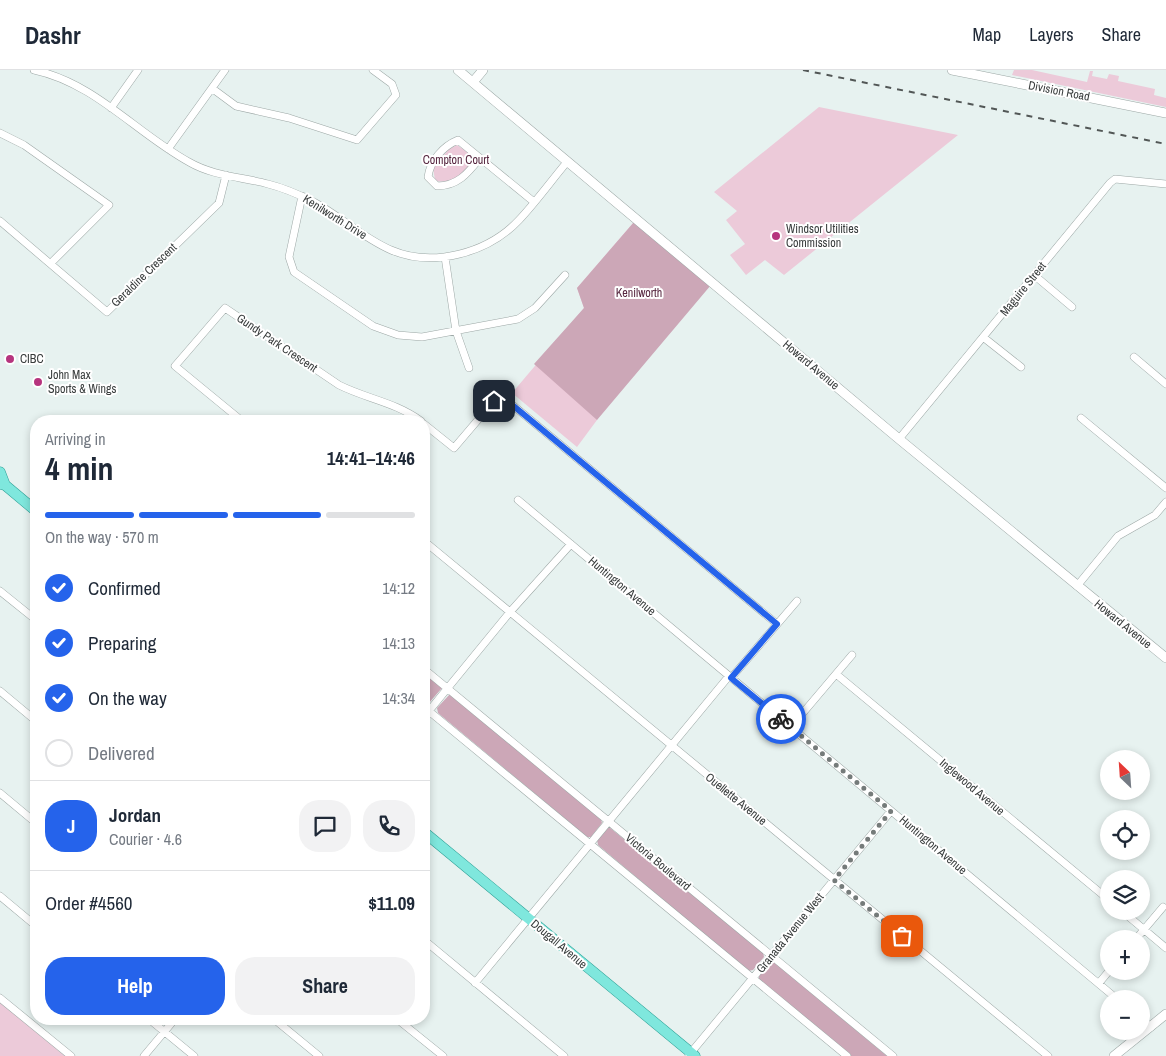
<!DOCTYPE html>
<meta charset="utf-8">
<style>
:root{--surface:#fff;--page:#f2f2f3;--text:#1f2937;--muted:#747a83;--line:#e0e1e3;--accent:#2563eb}
body{margin:0;font-family:"Archivo Narrow",sans-serif;background:var(--page);color:var(--text);height:100vh;display:flex;flex-direction:column;font-size:19px;white-space:nowrap}
*{box-sizing:border-box;margin:0}
p{font-size:16px;color:var(--muted)}
.icon{flex:none;width:28px;height:28px;fill:none;stroke:currentColor;stroke-width:2;stroke-linecap:round;stroke-linejoin:round}
.map{position:relative;flex:1;overflow:hidden}
.details{position:absolute;left:30px;top:345px;width:400px;height:610px;display:flex;flex-direction:column;background:var(--surface);border-radius:20px;box-shadow:0 2px 8px #0003}
.details>*{flex:none}
.needle{width:32px;rotate:335deg}
.fabs{position:absolute;left:1100px;top:680px;display:grid;gap:10px}
.fabs a{display:grid;place-items:center;width:50px;height:50px;border-radius:50%;background:var(--surface);box-shadow:0 2px 8px #0003;font-size:25px}
.pin{position:absolute;display:grid;place-items:center;width:42px;height:42px;color:#fff;margin:-21px;border-radius:10px;box-shadow:0 2px 8px #0006}
.courier{position:absolute;display:grid;place-items:center;width:50px;height:50px;margin:-25px;border:4px solid #2563eb;border-radius:50%;background:#fff;color:#222;box-shadow:0 1px 6px #0007}
.overview em{font-style:normal;font-weight:800}
.overview div{display:flex;flex-direction:column-reverse}
.overview{display:flex;align-items:center;justify-content:space-between;height:85px;padding:0 15px}
h1{font-size:32px;font-weight:800;line-height:38px}
.bar{display:grid;grid-template-columns:repeat(4,1fr);gap:8px 5px;align-content:center;height:60px;padding:0 15px}
.bar i{height:6px;border-radius:4px;background:var(--line)}
.bar .selected{background:var(--accent)}
.bar p{grid-column:span 4}
.line{display:flex;align-items:center;gap:12px;padding:0 15px;border-top:1px solid var(--line)}
.line div{flex:1}
.round{display:grid;place-items:center;flex:none;width:52px;height:52px;border-radius:20px;background:var(--page)}
ol{padding:0 15px;list-style:none}
li{display:flex;align-items:center;gap:15px;height:55px}
li p{margin-inline-start:auto}
li .icon{padding:5px;border-radius:50%;background:var(--accent);color:#fff;stroke-width:4}
li:last-child{color:var(--muted)}
li i{width:28px;height:28px;border:2px solid var(--line);border-radius:50%}
.primary-button{display:flex;gap:10px;margin-top:auto;padding:10px 15px}
.primary-button a{flex:1;height:58px;border-radius:20px;background:var(--accent);color:#fff;font-size:20px;font-weight:800;line-height:58px;text-align:center}
.primary-button a+a{background:var(--page);color:var(--text)}
header{display:flex;align-items:center;gap:30px;box-sizing:border-box;height:70px;padding:0 25px;background:var(--surface);border-bottom:1px solid var(--line)}
header strong{font-size:24px}
nav{display:flex;gap:28px;margin-inline-start:auto;font-size:18px}
.map>svg:first-child{display:block}
.green{fill:#eccad9}
.forest{fill:#cca7b7}
.lines{fill:none;stroke-linecap:round;stroke-linejoin:round}
.minor-casing{stroke:#9ca7a5;stroke-width:8}
.tertiary-casing{stroke:#9ca7a5;stroke-width:10}
.secondary-casing{stroke:#9ca7a5;stroke-width:10}
.primary-casing{stroke:#2fa096;stroke-width:11}
.minor{stroke:#fff;stroke-width:7}
.tertiary{stroke:#fff;stroke-width:9}
.secondary{stroke:#fff;stroke-width:9}
.primary{stroke:#7fe7dd;stroke-width:10}
.rail{stroke:#525756;stroke-width:2;stroke-dasharray:6 6;stroke-linecap:butt}
.done{stroke:#757b7a;stroke-width:5;stroke-dasharray:0 9}
.route{stroke:#2563eb;stroke-width:6}
.poi-dot{fill:#b6347e;stroke:#fff;stroke-width:2}
.labels{text-anchor:middle;stroke-width:4;stroke-linejoin:round;paint-order:stroke}
.street-label{font-size:12px;fill:#373b3b;stroke:#fff}
.park-label{font-size:12px;fill:#56263f;stroke:#fff}
.poi-label{font-size:12px;fill:#373b3b;stroke:#fff;text-anchor:start}
</style>
<header>
<strong>Dashr</strong>
<nav><a>Map</a><a>Layers</a><a>Share</a></nav>
</header>
<div class="map">
<svg width="1166" height="986" viewBox="0 0 1166 986">
<rect width="100%" height="100%" fill="#e7f2f0"/>
<path class="green" d="M1014 0H1032L1087 12 1090 1H1093L1092 6 1107 9 1109 4 1119 6 1118 11 1155 19 1154 25 1166 28V37L1012 5Z
M819 37 958 65 784 205 765 190 746 205 730 185 745 174 726 150 737 141 714 122Z
M457 75 472 85C476 100 447 117 435 110L433 98 449 79Z
M634 152 597 350 577 377 512 323 584 238 577 218Z
M0 932 65 986H0Z"/>
<path class="forest" d="M634 152 711 215 597 350 534 294 584 238 577 218Z
M424 602 442 618 428 634 424 632Z
M450 624 601 749 602 753 591 767H587L438 643 437 638Z
M609 757 763 882 764 887 753 900 748 901 598 775 597 770Z
M774 892 887 986H851L759 910V906L769 893Z"/>
<g class="lines">
<defs>
<path id="minor" d="M34 0C95 13 136 63 189 92 213 106 242 107 268 114 284 118 300 125 314 132 340 146 363 168 391 180 433 198 488 183 519 150 536 132 551 111 567 92
M213 19 236 36 289 48 357 70 396 25 392 14 373 0
M111 38 138 0
M0 63 24 75 109 135 51 193
M168 79 225 0
M480 88C468 103 458 116 437 116L428 107C430 91 443 76 458 70L534 132
M302 126 289 187 294 202 373 256 398 265 422 267 518 249 535 238 565 205
M0 151 107 242 219 133 226 105
M445 187 456 261 469 298
M1034 205 1072 237
M983 267 1021 297
M1134 287 1166 314
M1081 348 1166 418
M242 351 175 296 225 238 339 315C367 329 395 332 421 351
M424 354 454 378 494 331 504 328 777 554
M899 369 1110 113 1115 109 1166 114
M518 430 1117 929
M424 471 1048 986
M1077 516 1118 466 1155 445 1166 432
M0 521 36 550
M424 599 893 986
M836 604 1109 830
M731 608 797 531
M0 621 36 651
M424 637 847 986
M424 647 510 542 571 474
M791 657 852 585
M0 723 36 753
M0 826 36 856
M1122 841 1166 878
M1136 869 1163 837
M424 870 564 986
M475 913 729 606
M1099 913 1109 901
M0 928 71 986
M149 949 194 986
M274 949 319 986
M397 949 443 986
M1141 949 1151 957
M689 985 891 741
M144 986 175 949"/>
<path id="tertiary" d="M458 0 899 369 1166 588
M473 12 483 0"/>
<path id="secondary" d="M952 0 1166 43
M1114 986 1166 944"/>
<path id="primary" d="M0 402 5 415
M0 414 5 415 36 441
M424 762 695 986"/>
</defs>
<use href="#minor" class="minor-casing"/>
<use href="#tertiary" class="tertiary-casing"/>
<use href="#secondary" class="secondary-casing"/>
<use href="#primary" class="primary-casing"/>
<use href="#minor" class="minor"/>
<use href="#tertiary" class="tertiary"/>
<use href="#secondary" class="secondary"/>
<use href="#primary" class="primary"/>
<path class="rail" d="M803 0 1166 74"/>
</g>
<g class="lines">
<path class="done" d="M781 649 891 741 834 810 902 866"/>
<path class="route" d="M494 331 504 328 777 554 731 608 781 649"/>
</g>
<g class="poi-dot">
<circle cx="776" cy="166" r="5"/>
<circle cx="10" cy="289" r="5"/>
<circle cx="38" cy="312" r="5"/>
</g>
<g class="labels">
<g class="street-label">
<text transform="translate(1059 21) rotate(11)" y="4">Division Road</text>
<text transform="translate(335 147) rotate(32)" y="4">Kenilworth Drive</text>
<text transform="translate(144 205) rotate(-44)" y="4">Geraldine Crescent</text>
<text transform="translate(1023 219) rotate(-51)" y="4">Maguire Street</text>
<text transform="translate(277 273) rotate(34)" y="4">Gundy Park Crescent</text>
<text transform="translate(811 295) rotate(40)" y="4">Howard Avenue</text>
<text transform="translate(622 516) rotate(40)" y="4">Huntington Avenue</text>
<text transform="translate(1123 554) rotate(39)" y="4">Howard Avenue</text>
<text transform="translate(972 717) rotate(40)" y="4">Inglewood Avenue</text>
<text transform="translate(736 729) rotate(39)" y="4">Ouellette Avenue</text>
<text transform="translate(933 775) rotate(40)" y="4">Huntington Avenue</text>
<text transform="translate(658 792) rotate(40)" y="4">Victoria Boulevard</text>
<text transform="translate(790 863) rotate(-51)" y="4">Granada Avenue West</text>
<text transform="translate(559 874) rotate(40)" y="4">Dougall Avenue</text>
</g>
<g class="park-label">
<text x="456" y="94">Compton Court</text>
<text x="639" y="227">Kenilworth</text>
</g>
<g class="poi-label">
<text x="786" y="163">Windsor Utilities<tspan x="786" dy="14">Commission</tspan></text>
<text x="20" y="293">CIBC</text>
<text x="48" y="309">John Max<tspan x="48" dy="14">Sports &amp; Wings</tspan></text>
</g>
</g>
</svg>
<div class="fabs">
<a><svg class="needle" viewBox="-14 -14 28 28"><path d="M0-13l5 13h-10z" fill="#e53935"/><path d="M0 13l5-13h-10z" fill="#747a83"/></svg></a>
<a><svg class="icon" aria-label="locate" viewBox="0 0 24 24"><circle cx="12" cy="12" r="6"/><path d="M12 2v4M12 18v4M2 12h4M18 12h4"/></svg></a>
<a><svg class="icon" aria-label="layers" viewBox="0 0 24 24"><path d="M12 4l9 5-9 5-9-5zM3 14l9 5 9-5"/></svg></a>
<a>+</a>
<a>−</a>
</div>
<div class="pin" style="left:902px;top:866px;background:#ea580c"><svg class="icon" aria-label="bag" viewBox="0 0 24 24"><path d="M5 8h14l-1 12H6zM9 8a3 3 0 0 1 6 0"/></svg></div>
<div class="pin" style="left:494px;top:331px;background:#1f2937"><svg class="icon" aria-label="home" viewBox="0 0 24 24"><path d="M3 11l9-7 9 7M6 9v11h12V9"/></svg></div>
<div class="courier" style="left:781px;top:649px"><svg class="icon" aria-label="bike" viewBox="0 0 24 24"><circle cx="6" cy="16" r="4"/><circle cx="18" cy="16" r="4"/><path d="M6 16l4-8h5l3 8M10 8l3 8H6M13 5h3"/></svg></div>
<section class="details">
<div class="overview"><div><h1>4 min</h1><p>Arriving in</p></div><em>14:41–14:46</em></div>
<div class="bar"><i class="selected"></i><i class="selected"></i><i class="selected"></i><i></i><p>On the way · 570 m</p></div>
<ol>
<li><svg class="icon" aria-label="check" viewBox="0 0 24 24"><path d="M5 12l5 5 9-10"/></svg>Confirmed<p>14:12</p></li>
<li><svg class="icon" aria-label="check" viewBox="0 0 24 24"><path d="M5 12l5 5 9-10"/></svg>Preparing<p>14:13</p></li>
<li><svg class="icon" aria-label="check" viewBox="0 0 24 24"><path d="M5 12l5 5 9-10"/></svg>On the way<p>14:34</p></li>
<li><i></i>Delivered</li>
</ol>
<div class="line" style="height:90px"><b class="round" style="background:var(--accent);color:#fff">J</b><div><b>Jordan</b><p>Courier · 4.6</p></div><a class="round"><svg class="icon" aria-label="chat" viewBox="0 0 24 24"><path d="M4 5h16v11H9l-5 4z"/></svg></a><a class="round"><svg class="icon" aria-label="phone" viewBox="0 0 24 24"><path d="M5 4h4l2 5-3 2q2 4 5 5l2-3 5 2v4C11 20 4 13 5 4z"/></svg></a></div>
<div class="line" style="height:65px"><div>Order #4560</div><b>$11.09</b></div>
<div class="primary-button"><a>Help</a><a>Share</a></div>
</section>
</div>
